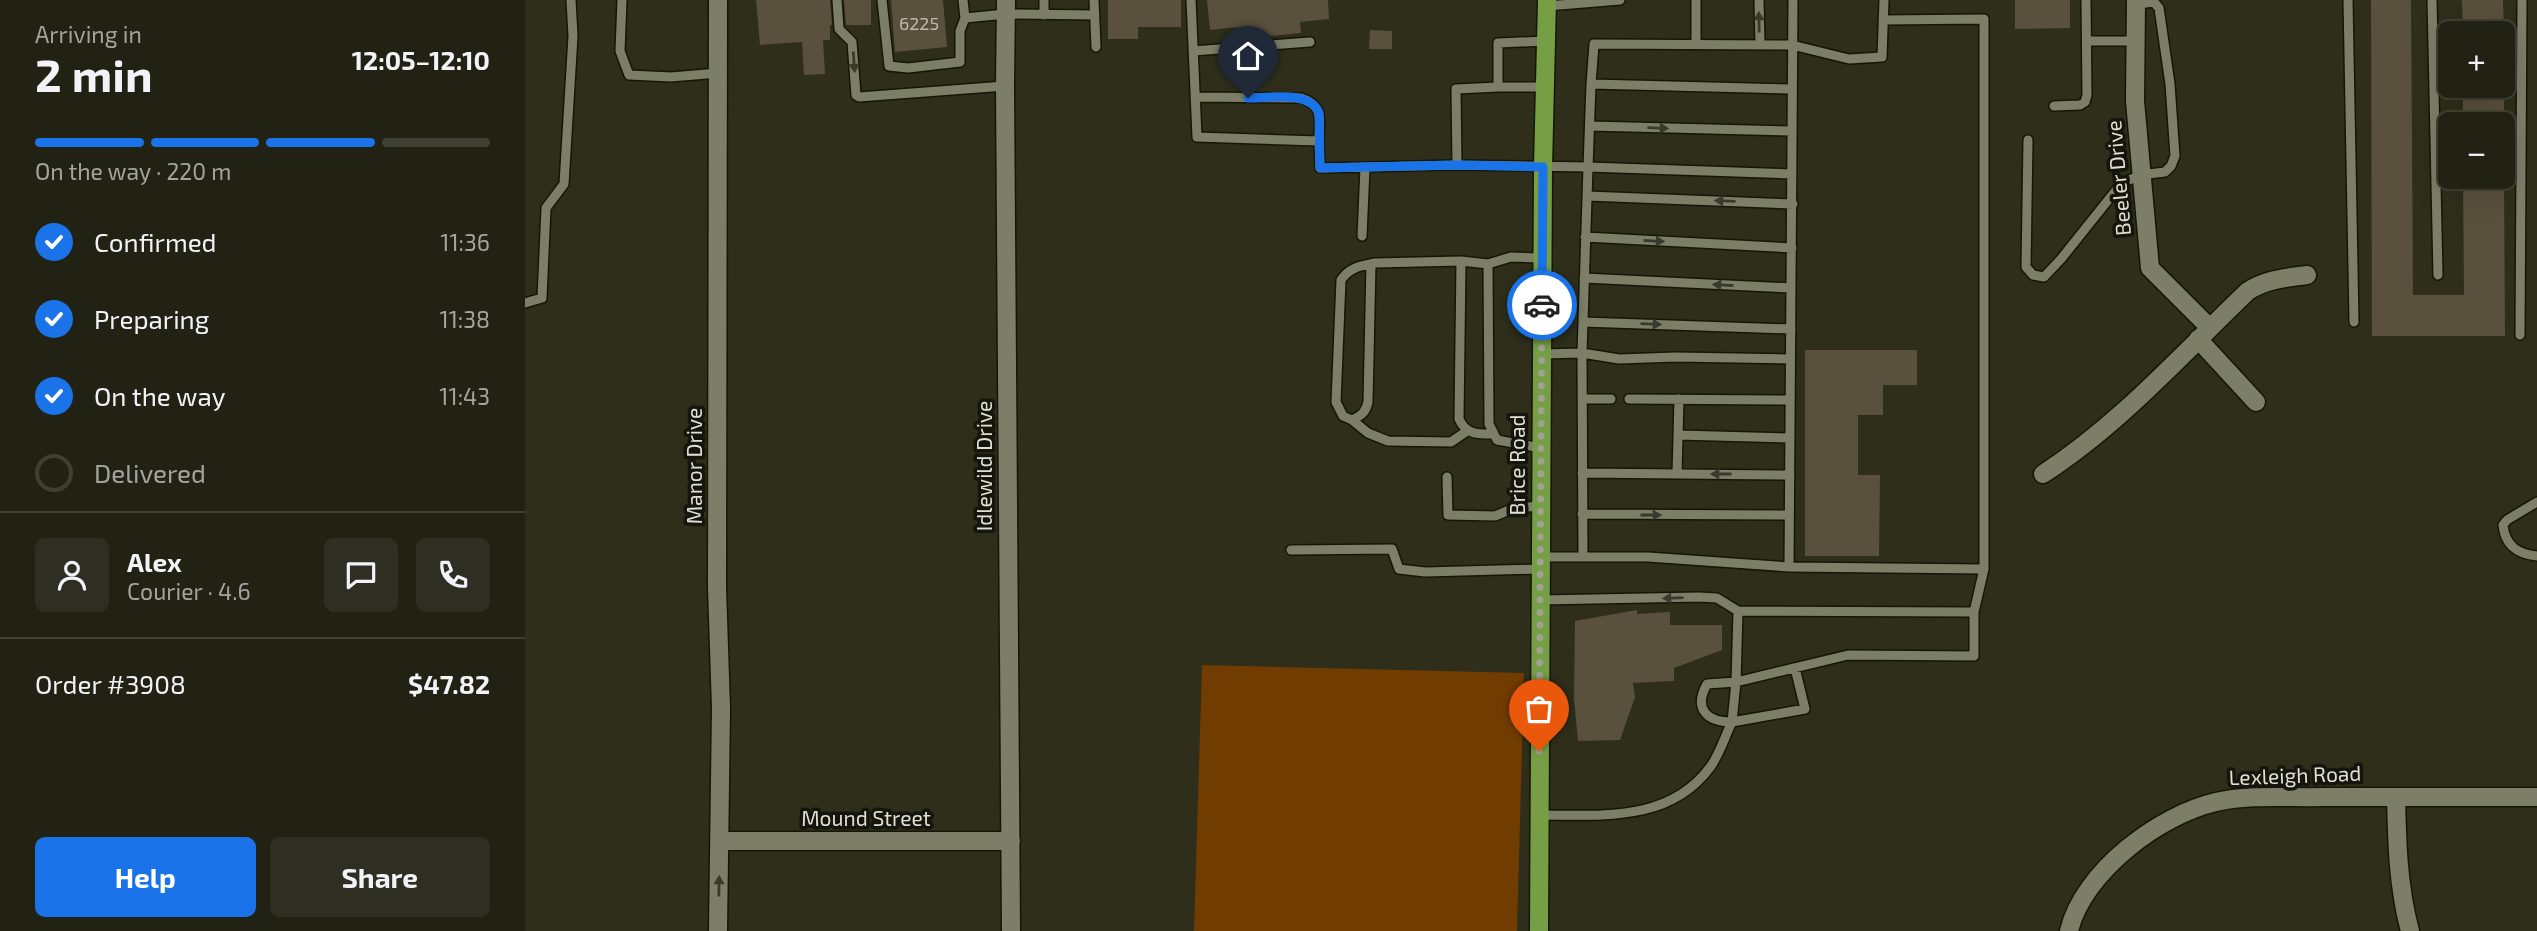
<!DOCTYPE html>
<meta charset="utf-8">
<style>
:root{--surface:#222214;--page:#2e2f22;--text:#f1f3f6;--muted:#a2a4a0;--line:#3f3f34;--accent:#1a73e8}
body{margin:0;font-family:"Exo 2",sans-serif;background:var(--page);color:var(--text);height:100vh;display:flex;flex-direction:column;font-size:26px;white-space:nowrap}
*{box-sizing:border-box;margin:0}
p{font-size:23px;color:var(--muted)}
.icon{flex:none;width:38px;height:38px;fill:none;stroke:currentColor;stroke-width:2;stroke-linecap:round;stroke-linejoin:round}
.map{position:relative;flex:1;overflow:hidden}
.details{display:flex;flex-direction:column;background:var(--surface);width:525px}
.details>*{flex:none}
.fabs{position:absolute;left:1913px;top:21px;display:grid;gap:14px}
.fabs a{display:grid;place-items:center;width:77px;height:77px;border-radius:10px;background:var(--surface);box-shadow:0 7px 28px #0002,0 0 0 2px var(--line);font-size:35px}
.pin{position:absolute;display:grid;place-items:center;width:60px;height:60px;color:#fff;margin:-72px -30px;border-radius:50% 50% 50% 0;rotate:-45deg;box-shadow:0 0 7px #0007}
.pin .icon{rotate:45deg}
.courier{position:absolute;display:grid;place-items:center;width:70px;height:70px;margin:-35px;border:5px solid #1a73e8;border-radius:50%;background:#fff;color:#222;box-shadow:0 2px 9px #0007}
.headline em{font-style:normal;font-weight:700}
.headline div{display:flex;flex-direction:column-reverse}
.headline{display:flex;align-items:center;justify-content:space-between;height:119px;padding:0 35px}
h1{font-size:46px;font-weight:700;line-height:52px}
.bar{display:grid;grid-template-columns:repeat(4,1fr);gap:10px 7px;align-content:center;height:84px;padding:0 35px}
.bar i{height:9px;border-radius:5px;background:var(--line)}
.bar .active{background:var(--accent)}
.bar p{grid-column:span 4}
.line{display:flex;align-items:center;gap:18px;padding:0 35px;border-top:2px solid var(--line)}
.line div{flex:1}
.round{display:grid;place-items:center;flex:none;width:74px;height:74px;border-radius:10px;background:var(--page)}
ol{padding:0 35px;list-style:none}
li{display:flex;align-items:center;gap:21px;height:77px}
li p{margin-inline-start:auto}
li .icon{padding:7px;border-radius:50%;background:var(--accent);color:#fff;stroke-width:4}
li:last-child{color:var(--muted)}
li i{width:38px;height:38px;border:4px solid var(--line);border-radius:50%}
.cta{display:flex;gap:14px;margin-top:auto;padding:14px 35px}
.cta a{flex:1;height:80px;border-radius:10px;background:var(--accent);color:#fff;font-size:28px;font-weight:700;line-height:80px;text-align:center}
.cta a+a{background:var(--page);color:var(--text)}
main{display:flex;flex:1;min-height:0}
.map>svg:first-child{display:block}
.green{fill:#713c00}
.building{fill:#59503d}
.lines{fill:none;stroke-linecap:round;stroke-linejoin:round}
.service-casing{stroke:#161605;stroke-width:12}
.minor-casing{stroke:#161605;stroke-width:21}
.primary-casing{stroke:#161605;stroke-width:21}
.service{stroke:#7d7e68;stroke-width:9}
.minor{stroke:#7d7e68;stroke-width:18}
.primary{stroke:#759e45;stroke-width:18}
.oneway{fill:#393a2d}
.done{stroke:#a1a193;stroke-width:7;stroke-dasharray:0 12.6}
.route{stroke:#1a73e8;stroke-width:9}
.labels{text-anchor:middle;stroke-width:7;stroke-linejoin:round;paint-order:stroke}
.number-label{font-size:18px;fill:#bebbae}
.street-label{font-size:21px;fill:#dfdfd3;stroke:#15150d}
</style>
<main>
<section class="details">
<div class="headline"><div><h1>2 min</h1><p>Arriving in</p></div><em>12:05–12:10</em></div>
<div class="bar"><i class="active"></i><i class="active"></i><i class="active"></i><i></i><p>On the way · 220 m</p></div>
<ol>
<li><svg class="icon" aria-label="check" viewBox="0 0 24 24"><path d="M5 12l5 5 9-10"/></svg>Confirmed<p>11:36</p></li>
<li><svg class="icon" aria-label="check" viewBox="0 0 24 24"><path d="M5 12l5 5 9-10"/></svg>Preparing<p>11:38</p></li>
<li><svg class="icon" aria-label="check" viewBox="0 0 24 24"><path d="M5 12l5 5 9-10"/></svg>On the way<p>11:43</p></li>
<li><i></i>Delivered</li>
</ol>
<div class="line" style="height:126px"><a class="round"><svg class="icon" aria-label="person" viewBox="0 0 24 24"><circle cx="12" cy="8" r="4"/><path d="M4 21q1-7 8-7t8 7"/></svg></a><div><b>Alex</b><p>Courier · 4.6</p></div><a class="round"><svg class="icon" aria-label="chat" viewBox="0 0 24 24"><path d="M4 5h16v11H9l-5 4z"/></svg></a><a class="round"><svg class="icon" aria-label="phone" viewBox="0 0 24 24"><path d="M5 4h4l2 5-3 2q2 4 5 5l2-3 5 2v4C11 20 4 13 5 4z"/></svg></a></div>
<div class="line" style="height:91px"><div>Order #3908</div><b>$47.82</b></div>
<div class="cta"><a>Help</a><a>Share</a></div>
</section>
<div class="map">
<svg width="2012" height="931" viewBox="0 0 2012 931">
<rect width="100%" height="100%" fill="#2e2e1b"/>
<path class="green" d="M677 665 999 673 992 931H669Z"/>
<path class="building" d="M231 0H305L307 25H305V40H298L300 74 279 75 277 42 235 45Z
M319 0H346V25H321Z
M366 0H418L422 47 370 52Z
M583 0H656V27H613V39H583Z
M682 0H803L804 19 775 22 776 33 715 39 714 27 685 30Z
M1490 0H1545V28L1490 29Z
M1846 0H1886L1888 295H1939L1938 177H1979L1980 336H1847Z
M1937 0H1978L1979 33H1938Z
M845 30 867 31V49H844Z
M1938 86H1979V124H1938Z
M1280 350H1392V385H1358V415H1333V475H1355L1354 556H1280Z
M1112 610V614L1145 612V625H1197V650L1149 668V681L1108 683 1110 697 1095 740 1053 741 1049 699 1050 621Z"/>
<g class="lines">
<defs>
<path id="service" d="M97 0 95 51 104 75 146 77 193 73
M312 0 314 29 327 42 331 95 334 97 480 86
M357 0 364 66 383 68 435 62V31L440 18 481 14 570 15
M438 0 440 18
M569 0 571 47
M666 0 672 137 794 141 795 168 932 165 1063 167 1057 353 1094 359 1151 357 1265 359
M1234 0 1235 45
M1823 0 1829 322
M1907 0 1913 275
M1022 6 1095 0
M519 15V0
M1358 20 1459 19V569
M1562 41H1610
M1171 44V0
M668 51 785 42
M1066 84 1069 44 1267 45 1324 59 1357 57 1359 0
M973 87H1020
M1266 89 1066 84 1063 167 1267 174
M670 97 776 98C800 106 794 120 794 141
M1529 106 1555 105 1560 102 1562 95 1561 0
M1065 126 1267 131
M1503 140 1501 267 1508 275 1519 277 1536 259 1596 184 1615 175 1640 172 1646 166 1650 156 1645 84 1634 8 1629 2 1612 4
M932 165 931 89 973 87V43L1021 41
M1062 196 1268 204
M837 236 840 168
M1060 237 1267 248
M936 261 934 419C941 435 953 434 969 434
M846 264 843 402C841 412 836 416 827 420L818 416 811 402 816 280C825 267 835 266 850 263L936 261 963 264
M1059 278 1266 288
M0 303 17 298 21 208 39 184 48 36 46 0
M1058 322 1266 329
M1995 335 1997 0
M1017 354 1057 353 1058 557
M1057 399H1086
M1104 399 1265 400
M827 420 843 433 863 441 926 442 942 431
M1153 435 1265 438
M1016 448 972 440 964 424 963 264 986 257 1017 258
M1057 473 1265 475
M1152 474 1154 399
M922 477 923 515 970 516 989 508 1016 506
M2012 502 1982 520 1978 525C1980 546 1993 554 2012 556
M1057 514 1264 515
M766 550 867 549 874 569 900 572 1015 569
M1015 557H1123L1264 567 1268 0
M1015 600 1174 597 1192 598 1213 611 1449 612
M1213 611 1211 682 1323 655 1449 656V612L1459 569 1264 567
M1211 682 1207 722C1182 722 1168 709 1182 684Z
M1013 815C1076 815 1145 823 1186 766 1195 753 1200 736 1207 722L1280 709 1270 668"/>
<path id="minor" d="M481 0 480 86 486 931
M1611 0 1610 101 1625 268 1685 328
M1673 339 1731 402
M1518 474C1595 424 1657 354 1723 291 1742 279 1760 278 1782 275
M1871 797C1872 842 1873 887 1885 931
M195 841H486
M193 931 196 708 192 587 193 0
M1544 931C1558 872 1634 815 1691 802 1725 794 1763 798 1798 797 1869 797 1941 797 2012 797"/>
<path id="primary" d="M1014 931 1018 167 1022 0"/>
</defs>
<use href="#service" class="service-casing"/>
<use href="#minor" class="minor-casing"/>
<use href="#primary" class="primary-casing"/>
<use href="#service" class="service"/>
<use href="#minor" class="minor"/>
<use href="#primary" class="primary"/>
</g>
<defs><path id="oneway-solid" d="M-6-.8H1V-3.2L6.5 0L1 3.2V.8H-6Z" transform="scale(1.75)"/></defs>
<g class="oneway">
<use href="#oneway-solid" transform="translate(1234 22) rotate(-91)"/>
<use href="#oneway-solid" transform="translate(329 62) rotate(86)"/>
<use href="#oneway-solid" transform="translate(1133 128) rotate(2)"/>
<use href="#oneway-solid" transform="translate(1200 201) rotate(-178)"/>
<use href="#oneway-solid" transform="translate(1129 241) rotate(3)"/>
<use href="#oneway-solid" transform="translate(1198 285) rotate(-177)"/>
<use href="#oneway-solid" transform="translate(1126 324) rotate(2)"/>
<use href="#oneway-solid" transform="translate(1196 474) rotate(-180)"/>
<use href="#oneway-solid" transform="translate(1126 515)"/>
<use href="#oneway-solid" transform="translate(1148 598) rotate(178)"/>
<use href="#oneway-solid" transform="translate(194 886) rotate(-89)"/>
</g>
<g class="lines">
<path class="done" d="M1014 751 1017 305"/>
<path class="route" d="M723 98C744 98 785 90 794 113L795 168 933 165 1018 167 1017 305"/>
</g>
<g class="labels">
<g class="number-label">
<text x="394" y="30">6225</text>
</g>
<g class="street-label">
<text transform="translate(1594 178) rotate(-95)" y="7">Beeler Drive</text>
<text transform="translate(993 465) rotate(-90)" y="7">Brice Road</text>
<text transform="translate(170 466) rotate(-90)" y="7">Manor Drive</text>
<text transform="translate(460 466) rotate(-90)" y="7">Idlewild Drive</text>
<text transform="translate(1770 776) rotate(-2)" y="7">Lexleigh Road</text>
<text x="341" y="826">Mound Street</text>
</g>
</g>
</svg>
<div class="fabs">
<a>+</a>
<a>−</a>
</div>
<div class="pin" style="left:1014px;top:751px;background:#ea580c"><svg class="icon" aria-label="bag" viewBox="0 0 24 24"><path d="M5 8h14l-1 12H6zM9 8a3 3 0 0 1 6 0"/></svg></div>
<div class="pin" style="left:723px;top:98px;background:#1f2937"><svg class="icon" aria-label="home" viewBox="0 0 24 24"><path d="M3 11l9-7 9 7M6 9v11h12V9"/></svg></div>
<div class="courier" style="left:1017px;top:305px"><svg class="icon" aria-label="car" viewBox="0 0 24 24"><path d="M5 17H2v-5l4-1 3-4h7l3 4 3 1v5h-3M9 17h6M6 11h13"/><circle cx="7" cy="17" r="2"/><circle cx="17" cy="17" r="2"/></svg></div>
</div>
</main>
